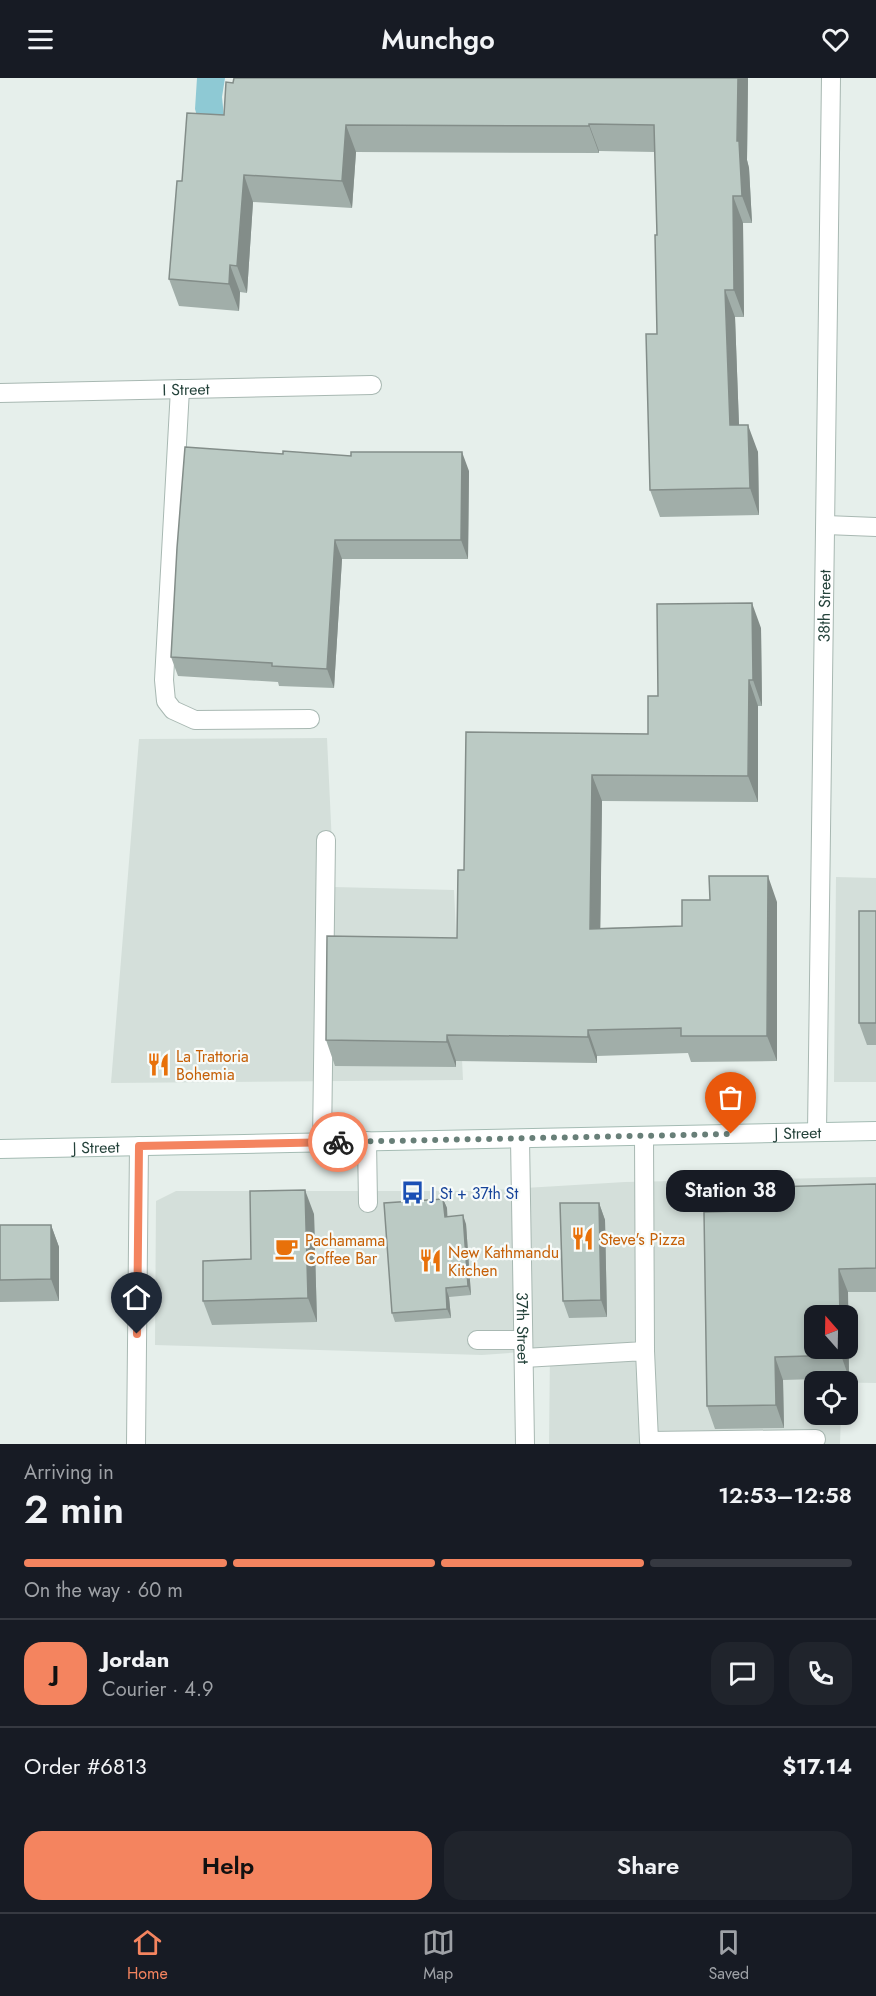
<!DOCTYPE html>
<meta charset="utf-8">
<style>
:root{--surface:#171b24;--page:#20242c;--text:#f1f3f6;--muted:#9ea1a6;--line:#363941;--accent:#f4845f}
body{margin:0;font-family:Jost,sans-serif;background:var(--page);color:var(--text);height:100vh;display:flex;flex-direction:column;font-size:22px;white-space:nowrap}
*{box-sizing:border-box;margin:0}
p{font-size:20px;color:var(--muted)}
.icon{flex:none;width:33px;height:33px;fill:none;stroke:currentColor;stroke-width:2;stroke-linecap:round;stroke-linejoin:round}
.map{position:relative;height:1366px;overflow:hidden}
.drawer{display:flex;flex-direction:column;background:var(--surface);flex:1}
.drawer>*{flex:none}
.needle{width:39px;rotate:340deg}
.tools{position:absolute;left:804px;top:1227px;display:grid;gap:12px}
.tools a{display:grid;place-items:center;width:54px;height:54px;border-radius:12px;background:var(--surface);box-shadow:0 3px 9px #0003;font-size:30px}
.pin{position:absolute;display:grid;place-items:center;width:51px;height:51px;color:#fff;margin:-62px -26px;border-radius:50% 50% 50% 0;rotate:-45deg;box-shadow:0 0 6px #0007}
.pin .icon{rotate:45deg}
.courier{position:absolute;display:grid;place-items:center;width:60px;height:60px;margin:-30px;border:4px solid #f4845f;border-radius:50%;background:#fff;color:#222;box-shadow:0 2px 8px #0007}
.bubble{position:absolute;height:42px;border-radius:18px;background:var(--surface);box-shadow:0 3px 9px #0003;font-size:20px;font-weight:600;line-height:42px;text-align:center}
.headline em{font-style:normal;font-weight:600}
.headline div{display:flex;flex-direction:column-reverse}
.headline{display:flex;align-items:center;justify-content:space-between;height:102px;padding:0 24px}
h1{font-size:39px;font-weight:600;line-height:45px}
.bar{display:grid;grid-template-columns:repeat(4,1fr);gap:9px 6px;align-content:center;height:72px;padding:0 24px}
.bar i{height:8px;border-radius:4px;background:var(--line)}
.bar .active{background:var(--accent)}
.bar p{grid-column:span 4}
.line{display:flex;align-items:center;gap:15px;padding:0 24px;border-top:2px solid var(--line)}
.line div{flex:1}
.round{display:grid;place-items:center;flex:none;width:63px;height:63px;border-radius:18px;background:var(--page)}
.button{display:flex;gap:12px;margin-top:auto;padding:12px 24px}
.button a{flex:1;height:69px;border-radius:18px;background:var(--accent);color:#111;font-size:24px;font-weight:600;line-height:69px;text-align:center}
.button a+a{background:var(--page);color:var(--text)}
header{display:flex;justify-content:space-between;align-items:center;height:78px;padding:0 24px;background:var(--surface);font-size:27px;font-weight:600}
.tab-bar{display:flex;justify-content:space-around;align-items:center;height:84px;border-top:2px solid var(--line);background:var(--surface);font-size:16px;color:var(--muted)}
.tab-bar a{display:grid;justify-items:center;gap:3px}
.tab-bar .active{color:var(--accent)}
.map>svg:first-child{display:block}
.built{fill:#d4dfda;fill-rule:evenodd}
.water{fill:#8ec9d4}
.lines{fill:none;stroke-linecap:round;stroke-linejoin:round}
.lane-casing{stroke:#a8b8b2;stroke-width:20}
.street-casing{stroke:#a8b8b2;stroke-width:20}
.secondary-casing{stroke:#a4bbb3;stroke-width:20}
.lane{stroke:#fff;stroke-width:18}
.street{stroke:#fff;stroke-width:18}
.secondary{stroke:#fff;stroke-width:18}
.wall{fill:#a1aea9}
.shaded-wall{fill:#838d89}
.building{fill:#bbcac4;stroke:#838d89;stroke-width:1.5}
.done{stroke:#687f78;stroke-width:6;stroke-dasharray:0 10.8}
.route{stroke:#f4845f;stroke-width:8}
.labels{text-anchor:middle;stroke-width:4.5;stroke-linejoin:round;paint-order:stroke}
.street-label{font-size:16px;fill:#24423a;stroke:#f7fbf9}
.food-label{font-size:16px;fill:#c56008;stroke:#f7fbf9;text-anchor:start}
.transit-label{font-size:16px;fill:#164399;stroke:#f7fbf9;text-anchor:start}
</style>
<header><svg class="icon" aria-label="menu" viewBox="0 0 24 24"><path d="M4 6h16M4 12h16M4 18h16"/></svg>Munchgo<svg class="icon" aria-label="heart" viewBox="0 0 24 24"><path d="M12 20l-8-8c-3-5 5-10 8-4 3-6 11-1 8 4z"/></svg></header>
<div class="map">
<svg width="876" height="1366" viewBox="0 0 876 1366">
<rect width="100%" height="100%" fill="#e6efeb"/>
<path class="built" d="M327 660 334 809 454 812 463 1002 111 1005 139 661Z
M836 799 876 800V1004H834Z
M876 1099V1305L814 1304V1336L841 1337 840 1366H549L550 1272 482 1277 155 1267 156 1123 176 1113H475L625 1104ZM814 1238H848V1270H814Z"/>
<path class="water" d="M197 0H225L222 19 224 39 197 38 195 31Z"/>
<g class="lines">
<defs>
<path id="lane" d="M180 311 164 602 166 623 173 632 195 642 310 641
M826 447 876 449
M367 1063 368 1125
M322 1064 326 762
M477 1262H523
M645 1273 649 1363 816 1361
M524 1280 645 1273 644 1058"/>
<g id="street">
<path id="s1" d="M0 315 372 307"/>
<path id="s2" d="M817 1054 831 0"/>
<path id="s3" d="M520 1061 525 1366"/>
<path d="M136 1366 139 1068"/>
</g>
<g id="secondary">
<path id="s4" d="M0 1071 876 1053"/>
</g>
</defs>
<use href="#lane" class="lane-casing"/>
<use href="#street" class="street-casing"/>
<use href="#secondary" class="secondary-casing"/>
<use href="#lane" class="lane"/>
<use href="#street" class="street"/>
<use href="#secondary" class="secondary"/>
</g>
<path class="wall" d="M748 0 747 82 749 90 752 145H743L744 239H735L739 347 758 374 759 437 660 439 650 412 657 256V157L655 74 599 73V75L356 74 352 130 253 124 247 215 240 214 239 233 179 228 169 201 182 103 224 37 233 5Z
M469 393 468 481H342L334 610 279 608 278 604 178 598 171 579 177 470Z
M761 550 762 628H758V724L602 723 600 850 682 848 777 824V983L691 984 688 975 597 978V985L456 983V989L335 988 326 962 457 860 464 792 648 656 658 618Z
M876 833V967H867L859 945Z
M876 1106V1214H848L849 1300 783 1302 784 1350 715 1351 707 1328 772 1132Z
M443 1121 447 1130V1139L466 1146 471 1217 449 1219 451 1240 395 1244 392 1235Z
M599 1125 605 1142 607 1239 569 1240 563 1223Z
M314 1136 317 1244 212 1247 203 1223 251 1181Z
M0 1147H51L59 1169V1223L0 1224Z"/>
<path class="shaded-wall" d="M738 0H748L747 82 749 90 752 145 742 118 737 63Z
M589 46 599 73V75L589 48Z
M346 47 356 74 352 130 342 103Z
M244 97 253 124 247 215 237 188Z
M733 118 743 145 744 239 734 212Z
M230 187 240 214 239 233 229 206Z
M725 212 735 239 740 374 730 347Z
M748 347 758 374 759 437 750 410Z
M462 374 469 393 468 481 461 462Z
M335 462 342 481 334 610 327 591Z
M752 525 761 550 762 628 753 602Z
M749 602 758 628V724L748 698Z
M592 697 602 723 600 876 590 851Z
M768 798 777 824V983L767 958Z
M588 952 597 978V985L588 959Z
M447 957 456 983V989L447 964Z
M305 1112 314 1136 317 1244 308 1220Z
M443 1121 447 1130 448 1148 445 1139Z
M599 1125 605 1142 607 1239 601 1222Z
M463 1137 466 1146 471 1217 468 1208Z
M51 1147 59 1169V1223L51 1201Z
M839 1191 848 1214 849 1300 841 1277V1270H848V1238H840Z
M446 1210 449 1219 451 1240 447 1231Z
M775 1279 783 1302 784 1350 776 1327Z"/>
<path class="building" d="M234 0H738L737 63H739L742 118H733L734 212H725L730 347H748L750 410 650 412 646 256H657L655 157H657L654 47 589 46V48L346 47 342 103 244 97 237 188 230 187 229 206 169 201 177 103H182L187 35 224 37 226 4 233 5Z
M185 369 283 376V373L351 378V374H462L461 462H335L327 591 272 588V585L171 579 177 470Z
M752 525 753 602H749L748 698 592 697 590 851 682 848V822H710L709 798H768L767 958H681V950L588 952V959L447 957V964L326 962 327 858 457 860 458 792H464L466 654 648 656V618H658L657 526Z
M859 833H876V945H859Z
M876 1106V1190L839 1191 840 1238H814V1270H841V1277L775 1279 776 1327 707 1328 704 1134 772 1132V1109Z
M305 1112 308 1220 203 1223V1183L251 1181 250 1113Z
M443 1121 445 1139 463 1137 468 1208 446 1210 447 1231 392 1235 384 1125Z
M560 1125H599L601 1222 563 1223Z
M0 1147H51V1201L0 1202Z"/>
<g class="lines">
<path class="done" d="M338 1064 731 1056"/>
<path class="route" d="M137 1256 139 1068 338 1064"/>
</g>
<defs>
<symbol id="restaurant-bare" viewBox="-9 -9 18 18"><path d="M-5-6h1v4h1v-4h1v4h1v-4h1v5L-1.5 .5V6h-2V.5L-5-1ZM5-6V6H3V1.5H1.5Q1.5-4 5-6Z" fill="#e8710a" stroke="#f7fbf9" stroke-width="2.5" paint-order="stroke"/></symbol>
<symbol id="bus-bare" viewBox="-9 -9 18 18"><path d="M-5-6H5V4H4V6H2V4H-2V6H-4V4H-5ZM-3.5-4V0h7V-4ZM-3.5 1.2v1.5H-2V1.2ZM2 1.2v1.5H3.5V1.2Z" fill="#1a4fb4" stroke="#f7fbf9" stroke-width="2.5" paint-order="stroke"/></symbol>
<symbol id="cafe-bare" viewBox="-9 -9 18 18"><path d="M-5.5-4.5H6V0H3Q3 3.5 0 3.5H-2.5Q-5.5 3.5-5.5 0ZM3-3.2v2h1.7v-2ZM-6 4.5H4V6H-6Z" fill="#e8710a" stroke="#f7fbf9" stroke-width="2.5" paint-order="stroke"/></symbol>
</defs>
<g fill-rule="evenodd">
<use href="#restaurant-bare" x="142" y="970" width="33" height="33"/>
<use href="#bus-bare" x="396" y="1098" width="33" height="33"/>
<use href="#restaurant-bare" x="566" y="1144" width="33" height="33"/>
<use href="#cafe-bare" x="270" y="1154" width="33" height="33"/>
<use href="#restaurant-bare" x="414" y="1166" width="33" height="33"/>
</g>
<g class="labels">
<g class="street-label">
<text dy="6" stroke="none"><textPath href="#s1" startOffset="186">I Street</textPath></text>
<text dy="6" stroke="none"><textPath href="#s2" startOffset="526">38th Street</textPath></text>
<text dy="6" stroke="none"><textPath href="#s4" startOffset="798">J Street</textPath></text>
<text dy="6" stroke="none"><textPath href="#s4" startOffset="96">J Street</textPath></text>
<text dy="6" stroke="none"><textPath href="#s3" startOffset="189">37th Street</textPath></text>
</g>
<g class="food-label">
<text x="176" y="984">La Trattoria<tspan x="176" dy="18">Bohemia</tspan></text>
<text x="600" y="1167">Steve's Pizza</text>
<text x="305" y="1168">Pachamama<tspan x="305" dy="18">Coffee Bar</tspan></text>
<text x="448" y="1180">New Kathmandu<tspan x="448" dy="18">Kitchen</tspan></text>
</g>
<g class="transit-label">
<text x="431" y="1121">J St + 37th St</text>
</g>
</g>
</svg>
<div class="tools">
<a><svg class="needle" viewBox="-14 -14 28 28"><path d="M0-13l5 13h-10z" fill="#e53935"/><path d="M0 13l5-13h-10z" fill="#9ea1a6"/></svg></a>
<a><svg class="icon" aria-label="locate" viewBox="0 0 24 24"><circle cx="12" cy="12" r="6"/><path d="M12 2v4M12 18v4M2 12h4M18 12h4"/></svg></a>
</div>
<div class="pin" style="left:731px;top:1056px;background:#ea580c"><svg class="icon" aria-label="bag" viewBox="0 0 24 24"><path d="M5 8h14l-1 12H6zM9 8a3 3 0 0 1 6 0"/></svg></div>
<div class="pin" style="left:137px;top:1256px;background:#1f2937"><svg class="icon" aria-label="home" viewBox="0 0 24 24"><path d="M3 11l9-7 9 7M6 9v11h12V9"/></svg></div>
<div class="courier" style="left:338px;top:1064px"><svg class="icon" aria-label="bike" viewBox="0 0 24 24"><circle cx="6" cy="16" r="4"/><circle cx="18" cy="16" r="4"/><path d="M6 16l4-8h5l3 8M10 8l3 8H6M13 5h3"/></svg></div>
<div class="bubble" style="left:666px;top:1092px;width:129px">Station 38</div>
</div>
<section class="drawer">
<div class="headline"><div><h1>2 min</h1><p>Arriving in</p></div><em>12:53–12:58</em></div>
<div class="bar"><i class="active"></i><i class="active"></i><i class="active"></i><i></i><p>On the way · 60 m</p></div>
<div class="line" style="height:108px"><b class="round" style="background:var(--accent);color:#111">J</b><div><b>Jordan</b><p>Courier · 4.9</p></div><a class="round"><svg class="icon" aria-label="chat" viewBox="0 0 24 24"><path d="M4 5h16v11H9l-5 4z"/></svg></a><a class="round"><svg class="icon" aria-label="phone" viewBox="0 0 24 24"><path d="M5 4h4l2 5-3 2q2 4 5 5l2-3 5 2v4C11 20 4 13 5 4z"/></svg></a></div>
<div class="line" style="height:78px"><div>Order #6813</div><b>$17.14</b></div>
<div class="button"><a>Help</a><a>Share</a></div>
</section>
<nav class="tab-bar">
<a class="active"><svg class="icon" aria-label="home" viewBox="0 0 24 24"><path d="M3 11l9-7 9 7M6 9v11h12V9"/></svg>Home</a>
<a><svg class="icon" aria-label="map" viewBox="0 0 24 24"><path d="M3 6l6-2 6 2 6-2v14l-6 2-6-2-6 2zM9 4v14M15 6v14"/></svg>Map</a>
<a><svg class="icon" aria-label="saved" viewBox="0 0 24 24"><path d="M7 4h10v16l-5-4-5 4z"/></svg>Saved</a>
</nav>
